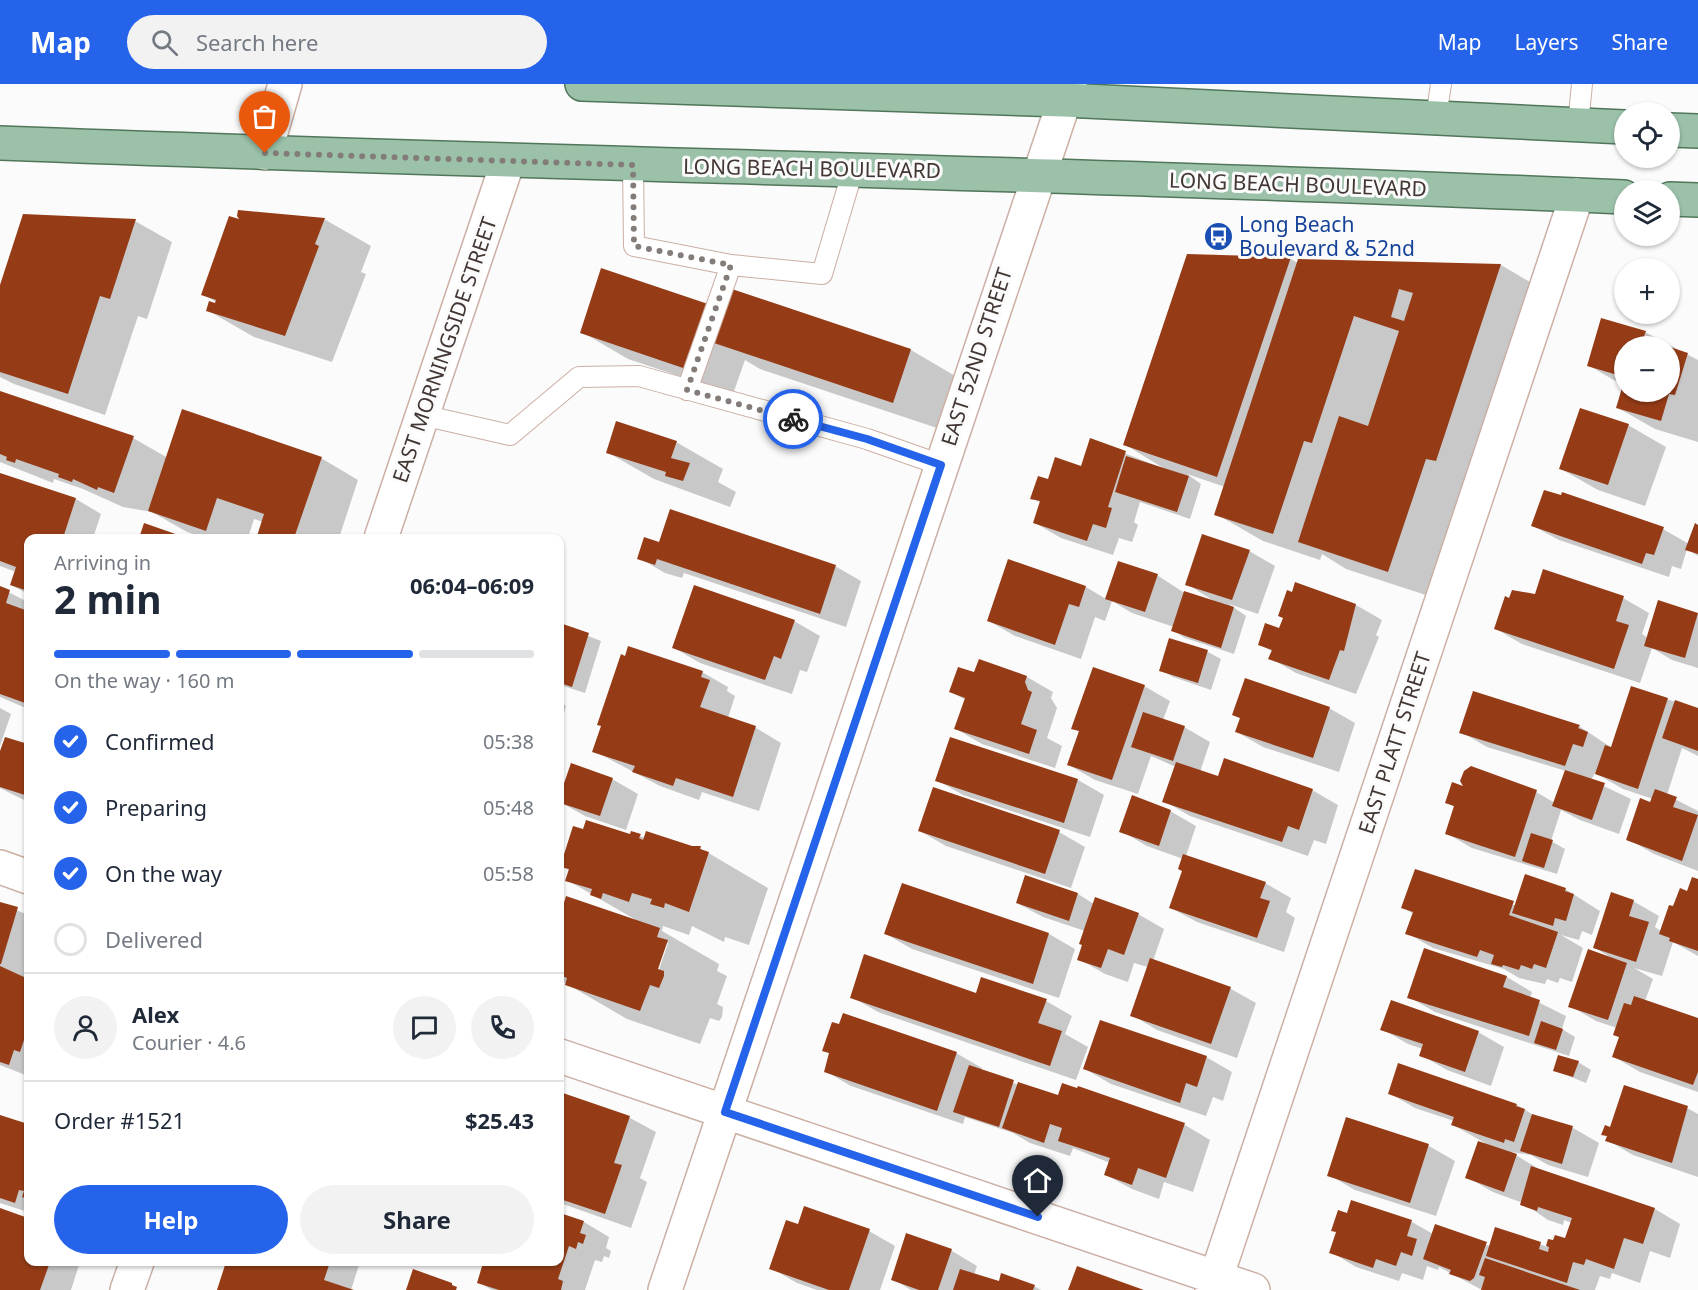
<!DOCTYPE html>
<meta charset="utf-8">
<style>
:root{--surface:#fff;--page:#f2f2f3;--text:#1f2937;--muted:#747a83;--line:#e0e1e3;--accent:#2563eb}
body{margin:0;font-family:"Noto Sans",sans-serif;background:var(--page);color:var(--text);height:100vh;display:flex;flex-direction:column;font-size:22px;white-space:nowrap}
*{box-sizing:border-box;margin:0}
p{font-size:20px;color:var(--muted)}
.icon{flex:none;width:33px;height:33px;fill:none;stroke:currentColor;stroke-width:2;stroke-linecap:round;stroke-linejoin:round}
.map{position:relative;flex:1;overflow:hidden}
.panel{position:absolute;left:24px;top:450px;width:540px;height:732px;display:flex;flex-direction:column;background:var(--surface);border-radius:12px;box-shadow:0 2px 4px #0004}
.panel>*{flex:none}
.fabs{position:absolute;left:1614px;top:18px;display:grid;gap:12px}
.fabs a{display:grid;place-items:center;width:66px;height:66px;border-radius:50%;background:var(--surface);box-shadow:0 2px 4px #0004;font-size:30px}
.pin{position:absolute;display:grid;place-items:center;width:51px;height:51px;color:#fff;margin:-62px -26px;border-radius:50% 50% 50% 0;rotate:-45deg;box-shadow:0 0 6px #0007}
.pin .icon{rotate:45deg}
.courier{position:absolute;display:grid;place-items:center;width:60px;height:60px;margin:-30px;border:4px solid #2563eb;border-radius:50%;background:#fff;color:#222;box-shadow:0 2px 8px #0007}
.overview em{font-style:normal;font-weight:700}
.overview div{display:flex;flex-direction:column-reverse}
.overview{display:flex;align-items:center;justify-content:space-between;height:102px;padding:0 30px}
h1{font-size:39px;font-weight:700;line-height:45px}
.bar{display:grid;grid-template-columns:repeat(4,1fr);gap:9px 6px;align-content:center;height:72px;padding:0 30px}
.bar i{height:8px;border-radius:4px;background:var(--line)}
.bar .selected{background:var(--accent)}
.bar p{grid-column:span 4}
.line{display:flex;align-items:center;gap:15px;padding:0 30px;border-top:2px solid var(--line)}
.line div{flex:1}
.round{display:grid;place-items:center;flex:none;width:63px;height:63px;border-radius:32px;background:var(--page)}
ol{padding:0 30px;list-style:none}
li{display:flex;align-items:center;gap:18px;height:66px}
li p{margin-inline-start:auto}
li .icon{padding:6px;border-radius:50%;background:var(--accent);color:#fff;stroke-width:4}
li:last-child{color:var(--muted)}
li i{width:33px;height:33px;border:3px solid var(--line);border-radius:50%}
.primary-button{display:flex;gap:12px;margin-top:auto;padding:12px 30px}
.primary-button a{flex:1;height:69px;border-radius:36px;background:var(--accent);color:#fff;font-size:24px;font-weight:700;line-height:69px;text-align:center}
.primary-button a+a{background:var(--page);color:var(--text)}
header{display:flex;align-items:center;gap:36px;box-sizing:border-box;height:84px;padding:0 30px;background:var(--accent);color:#fff}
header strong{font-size:28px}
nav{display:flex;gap:33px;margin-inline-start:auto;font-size:21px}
.search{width:420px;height:54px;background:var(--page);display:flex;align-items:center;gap:15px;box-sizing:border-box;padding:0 21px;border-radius:33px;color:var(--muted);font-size:22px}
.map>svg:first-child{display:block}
.shadow{fill:#0003;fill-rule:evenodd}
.building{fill:#953c17;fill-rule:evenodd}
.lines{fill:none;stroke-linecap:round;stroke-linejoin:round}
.lane-casing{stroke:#cbafa4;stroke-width:22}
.street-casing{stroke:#cbafa4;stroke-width:36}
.primary-casing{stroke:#51765a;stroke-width:36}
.lane{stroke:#fff;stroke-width:20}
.street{stroke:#fff;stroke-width:33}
.primary{stroke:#9bc1a9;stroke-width:33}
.done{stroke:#837c79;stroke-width:6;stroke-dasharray:0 10.8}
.route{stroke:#2563eb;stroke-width:8}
.labels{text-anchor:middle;stroke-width:6;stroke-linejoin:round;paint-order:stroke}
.street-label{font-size:21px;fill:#423733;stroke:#fbfbfb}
.transit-label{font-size:21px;fill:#164399;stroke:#fbfbfb;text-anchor:start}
</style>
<header>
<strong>Map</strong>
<div class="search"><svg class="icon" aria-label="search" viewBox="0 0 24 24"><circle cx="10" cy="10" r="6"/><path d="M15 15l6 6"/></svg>Search here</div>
<nav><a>Map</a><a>Layers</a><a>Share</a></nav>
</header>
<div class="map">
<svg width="1698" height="1206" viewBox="0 0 1698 1206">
<rect width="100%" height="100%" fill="#fbfbfb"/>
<path class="shadow" d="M324 135 371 162 361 188 366 190 332 278 254 253 207 226 216 218 203 210 244 139Z
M135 137 172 158 147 235 138 232 105 331 14 300 0 293V206Z
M1188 172 1291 175 1298 179 1299 177 1501 181 1547 208 1435 514 1346 485 1322 470 1320 476 1263 457 1216 430 1225 403 1187 390 1201 400 1190 435 1140 418 1134 438 1138 441 1132 458 1119 454 1113 471 1061 454 1035 439 1041 419 1032 414 1049 397 1082 384 1091 356 1165 385 1124 360Z
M707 222 911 266 957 293 940 345 760 285 745 276 733 310 628 275 582 248Z
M1645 248 1698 276V358L1655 345 1618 324 1624 302 1588 281ZM1624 262H1670V308H1624Z
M0 309 133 354 168 374H321L358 396 339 454H263L259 452 263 438 254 435 248 454H205L187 448 152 428 123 423 83 405 54 395 53 399 0 378Z
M1628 341 1666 363 1645 422 1598 406 1561 385Z
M676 358 723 385 718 398 736 408 730 423 654 395 607 368Z
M0 390 76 415 101 430 93 454H28V510L11 501 16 488 0 482Z
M1563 410 1663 445 1689 460 1698 442V472L1687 465 1681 485 1672 482 1669 493 1559 456 1533 442Z
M145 441 187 454H140Z
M660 460 835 482 861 497 846 543 684 489 682 494 665 489 639 474Z
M1249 467 1275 482 1258 530 1229 520 1246 532 1234 570 1185 554 1173 546 1174 543 1132 529 1112 517 1105 537 1095 533 1081 575 1015 552 989 537 1009 477 1086 503 1106 515 1157 491 1183 508 1217 519 1187 500Z
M1296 500 1356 521 1382 536 1376 551 1379 553 1356 610 1296 589 1270 574 1273 568 1259 560 1280 546Z
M0 504 28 518V625L0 613Z
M1536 512 1623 514 1649 529 1642 550 1648 554 1659 518 1698 530V584L1672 576 1652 564 1640 599 1522 560 1496 545 1510 516Z
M794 537 820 552 807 588 800 586 792 610 700 579 674 564Z
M560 541 601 557 585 609 560 601Z
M1170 555 1208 568 1221 575 1211 606 1173 593 1161 586Z
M980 577 1027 593 1053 608 1051 614 1057 624 1047 654 1062 662 1055 684 982 660 956 645 966 616 951 608 975 590Z
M702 588 728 603 727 607 735 612 728 634 756 644 781 659 759 727 702 708 699 716 660 702 594 667Z
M1144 602 1170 617 1163 636 1184 643 1210 658 1200 688 1219 694 1312 706 1338 721 1326 760 1314 756 1308 772 1190 732 1164 717 1176 683 1151 672 1138 710 1095 696 1069 681 1080 648 1073 644Z
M1632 604 1698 625V672L1682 664 1667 711 1698 727V787L1654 770 1628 755 1653 715 1623 705 1595 689 1591 696 1631 715 1619 750 1580 736 1561 726 1551 757 1565 765 1557 790 1472 764 1446 749 1455 723 1447 719 1466 704 1536 708 1555 719 1566 687 1487 663 1461 648 1579 642 1612 664Z
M560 618 566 622 560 643Z
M0 624 11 630 0 662Z
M1329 624 1355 639 1339 688 1263 663 1237 648 1241 635 1234 631Z
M6 655 28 662V718L0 704V672Z
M951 655 1078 696 1104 711 1090 753 963 711 937 696Z
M571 681 612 695 638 710 626 746 585 732 560 718Z
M1170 727 1196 742 1186 772 1265 799 1291 814 1286 828 1295 834 1284 868 1197 838 1171 824 1184 787 1183 775 1147 762 1121 747Z
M920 747 1059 748 1085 763 1071 804 946 762Z
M632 749 645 754 700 764 768 804 749 861 725 853 724 858 692 842 689 851 663 842 662 847 719 880 717 887 727 892 717 920 723 923 722 933 719 937 710 934 700 960 627 935 560 896V823L636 836 567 796 570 787 563 783 560 793V768L565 771 631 752ZM665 859H668L657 892 654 891Z
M1698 797V872L1673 858 1662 892 1634 884 1653 895 1645 917 1698 936V1008L1640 988 1614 973 1620 954 1615 951 1617 944 1596 937 1570 922 1611 874 1594 863 1633 817 1659 832 1655 843 1661 847 1674 824Z
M903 801 1049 850 1075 865 1059 914 912 865 886 850Z
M1565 805 1600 827 1592 851 1582 847 1579 856 1561 851 1583 864 1572 898 1560 894 1558 899 1547 895 1545 900 1519 894 1504 885 1433 864 1407 849 1414 830 1403 824 1516 821Z
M1078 810 1094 820 1138 830 1164 845 1153 877 1231 905 1256 919 1237 974 1157 946 1132 931 1148 883 1134 879 1128 898 1105 890 1079 875 1085 847 1043 833 1017 819Z
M0 819 28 831V992L0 981Z
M1507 893 1532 908 1530 914 1566 932 1562 945 1575 953 1569 972 1435 928 1409 913Z
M976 911 1046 917 1072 932 1065 950 1088 963 1076 996 878 928 852 913Z
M1382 945 1478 948 1504 963 1491 1002 1447 986 1421 971 1423 965 1408 960Z
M824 966 956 969 982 984 981 987 1019 1001 1059 1013 1079 1004 1185 1041 1210 1056 1193 1108 1164 1098 1159 1115 1132 1105 1106 1091 1110 1079 1073 1064 1070 1072 1030 1059 1013 1049 965 1033 963 1040 851 1002 825 987 830 970Z
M1206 973 1232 988 1223 1017 1213 1013 1206 1032 1111 1000 1085 985Z
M1578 978 1591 986 1586 999 1554 986Z
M1399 981 1517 1021 1537 1033 1573 1044 1599 1059 1588 1093 1548 1081 1531 1071 1511 1068 1542 1087 1655 1125 1680 1140 1670 1174 1650 1167 1640 1199 1612 1189 1610 1195 1600 1192 1595 1206H1482L1439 1183 1438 1186 1427 1182 1423 1196 1402 1189 1399 1197 1356 1183 1331 1168 1352 1118 1412 1138 1433 1150 1491 1162 1540 1160 1547 1163 1549 1156H1566L1572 1139 1564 1136 1563 1141 1548 1136 1523 1119 1493 1108 1467 1093 1485 1059 1453 1041 1454 1037 1415 1024 1389 1009Z
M560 1009 630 1034 656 1048 640 1094 647 1098 631 1144 560 1119Z
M1687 1024 1698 1030V1093L1633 1071 1607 1056 1608 1053 1603 1050 1611 1045Z
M0 1032 28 1041V1128L0 1119Z
M1347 1035 1429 1062 1455 1077 1436 1132 1355 1106 1329 1091Z
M0 1126 28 1135V1178H80L71 1206H0Z
M560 1131 584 1138 609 1153 606 1164 611 1167 609 1174 604 1172 602 1178 595 1176 585 1206H492L478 1198 485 1180 481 1178H560Z
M799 1142 869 1147 895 1162 880 1206H817L797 1199 771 1184Z
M907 1151 952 1167 977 1182 974 1191 1000 1199 1034 1202 1041 1206H911L893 1195Z
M228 1178H360L351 1206H219Z
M403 1178H415L414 1181Z"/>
<path class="building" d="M238 126 325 134 315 160 319 162 285 252 206 227 209 217 215 219 216 216 201 211 229 132 239 135 237 132Z
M23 130 136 135 110 215 100 212 68 310 0 288V201Z
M1187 170 1291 173 1217 393 1123 361Z
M1298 175 1501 180 1436 377 1426 375 1388 488 1298 458 1339 332 1368 342 1399 247 1354 232 1312 359 1304 357 1273 450 1214 431ZM1399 205 1413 209 1404 237 1391 233Z
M601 184 708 220 686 285 580 249Z
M729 204 911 265 893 319 711 258Z
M1601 234 1646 247 1643 255 1666 262H1624V293L1587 282Z
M1670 263 1688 269 1675 311 1669 310 1661 337 1616 324 1624 297V308H1670Z
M0 307 134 352 114 409 98 403 97 406 73 395 72 398 58 393 59 390 16 375 15 379 6 376 7 373 0 370Z
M1580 324 1629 340 1608 401 1559 385Z
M182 325 322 373 294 454 257 452 264 430 217 414 206 447 148 427Z
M616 337 677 357 671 374 690 379 683 397 665 392 666 388 606 369Z
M1090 354 1126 367 1108 423 1112 424 1106 444 1093 440 1087 457 1033 439 1040 417 1030 415 1038 392 1048 395 1055 373 1081 382Z
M1126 372 1189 392 1177 428 1115 408Z
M0 389 76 414 63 454H28V507L10 501 16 483 0 477Z
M1544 406 1561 411 1562 408 1664 443 1654 471 1646 469 1642 480 1531 442Z
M670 425 836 481 820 530 657 475 655 481 637 475 644 453 659 458Z
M144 439 187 454H139Z
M1695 439 1698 441V470L1685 466Z
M1202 450 1250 466 1232 516 1185 501Z
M1008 475 1086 502 1079 523 1069 520 1055 561 987 537Z
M1118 477 1158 490 1145 528 1105 515Z
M1543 485 1624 512 1616 537 1629 541 1614 585 1494 545 1505 512 1509 514 1512 506 1535 510Z
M1295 498 1356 520 1344 567 1340 566 1329 596 1268 575 1272 566 1258 561 1265 539 1279 544 1283 534 1278 532 1287 506 1292 508Z
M694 501 795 536 781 575 774 572 765 596 672 564Z
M0 502 10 506 6 519 28 527V620L0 610Z
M1184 507 1234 523 1221 564 1171 547Z
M1658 516 1698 529 1685 574 1644 562Z
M560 539 589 549 572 603 560 599Z
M1169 554 1208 566 1198 599 1159 587Z
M628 562 703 587 701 593 710 596 700 623 756 642 733 713 676 694 673 702 632 688 635 682 592 668 601 642 597 641 621 570 625 572Z
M979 575 1027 592 1025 598 1028 606 1032 608 1021 640 1037 646 1029 670 954 645 965 614 949 608 958 583 974 588Z
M1093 583 1145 601 1112 696 1067 681 1079 647 1071 645Z
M1245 594 1330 623 1313 674 1235 648 1240 634 1232 631Z
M1631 602 1668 614 1638 705 1595 690 1605 661 1611 663Z
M1473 607 1580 641 1578 644 1588 648 1583 663 1573 660 1565 682 1459 649Z
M1675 616 1698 624V667L1662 654Z
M1143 628 1185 642 1173 677 1131 663Z
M5 653 28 660V712L0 703V667Z
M950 653 1078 695 1064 739 935 697Z
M1224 674 1313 705 1299 746 1288 742 1282 758 1162 718 1176 678 1218 692Z
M571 679 613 694 600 732 560 719V711Z
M1471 682 1537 706 1515 773 1445 750 1454 722 1445 719 1452 698 1463 702 1460 697 1464 687Z
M1565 686 1605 699 1592 736 1552 722Z
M933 703 1060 746 1045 790 918 747Z
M1655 705 1677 713 1673 723 1698 731 1682 777 1626 756 1640 714 1650 718Z
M1132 711 1171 726 1159 762 1119 748Z
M586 736 630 750 631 747 641 750 639 754 643 756 646 747 692 762H701L700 765 709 768 689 828 665 819 664 824 650 820 652 815 632 809 629 818 603 809 601 815 590 811 592 805 565 797 569 785 560 783 573 742 583 745Z
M1531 749 1553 756 1544 784 1522 777Z
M1183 770 1266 798 1260 814 1270 817 1257 854 1169 824 1182 787 1178 785Z
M1415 785 1514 817 1509 831 1558 848 1546 884 1534 880 1532 885 1521 881 1519 886 1503 881 1502 883 1491 880 1494 871 1480 866 1477 873 1405 850 1413 828 1401 824Z
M1525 790 1566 804 1565 807 1574 810 1566 837 1555 834 1553 842 1512 829Z
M1025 791 1078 809 1069 837 1016 819Z
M1692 793 1698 795V867L1669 857 1670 854 1659 850 1669 821 1673 822 1680 804 1687 807Z
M902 799 1049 849 1033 900 884 850Z
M1611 808 1634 816 1629 832 1649 838 1636 878 1593 864Z
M566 812 660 844 657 853 668 856 658 885 664 887V892L659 904 650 901 640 927 565 901 567 894 560 891V821L563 822Z
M1095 813 1139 829 1124 871 1108 865 1101 884 1077 876 1082 861 1079 860Z
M0 818 18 823 1 880H0Z
M1424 864 1507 892 1503 903 1540 916 1529 952 1407 914Z
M1588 865 1627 879 1608 936 1568 923Z
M864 870 976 909 981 893 1047 915 1038 939 1062 947 1050 982 850 914Z
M1150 874 1231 903 1211 960 1130 932Z
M28 880V944L20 968 14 966 9 981 0 978V882L24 893Z
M1634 912 1698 934V988L1693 1001 1612 973 1619 953 1613 951 1624 919 1631 921Z
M1391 916 1479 947 1465 988 1419 972 1423 960 1380 946Z
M843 929 957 968 937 1027 824 988 829 969 822 967 832 938 839 940Z
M1100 936 1207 972 1197 1003 1186 999 1180 1019 1083 985Z
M1541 937 1563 945 1556 966 1534 959Z
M1558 971 1579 977 1573 993 1553 987Z
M1398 979 1517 1020 1516 1022 1525 1025 1514 1058 1505 1055 1504 1059 1451 1041 1454 1033 1388 1010Z
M969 981 1014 996 999 1043 953 1028Z
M1018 998 1058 1011 1062 999 1077 1004 1078 1002 1185 1039 1166 1094 1138 1084 1132 1101 1104 1091 1110 1074 1058 1057 1062 1044 1050 1040 1044 1059 1002 1044Z
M1624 1001 1688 1022 1672 1079 1605 1057 1607 1052 1601 1051 1605 1041 1610 1043Z
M560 1008 630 1032 614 1079 622 1081 605 1130 560 1115Z
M1532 1030 1573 1042 1562 1080 1520 1067Z
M0 1031 28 1040V1115L22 1113 24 1107 19 1106 15 1119 0 1114Z
M1346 1033 1429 1060 1410 1119 1327 1092Z
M1478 1057 1517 1070 1504 1108 1465 1094Z
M1531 1082 1655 1124 1643 1160 1624 1154 1614 1185 1586 1175 1584 1181 1573 1178 1567 1199 1486 1172 1495 1143 1541 1158 1539 1165 1548 1168 1549 1163 1546 1162 1548 1155 1553 1156 1555 1151 1565 1154 1572 1134 1538 1123 1537 1127 1520 1121Z
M1351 1116 1412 1136 1407 1152 1417 1155 1412 1172 1401 1168 1396 1182 1376 1175 1373 1184 1329 1169 1336 1148 1331 1147 1338 1126 1347 1129Z
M804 1122 870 1145 849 1206H829L769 1185 786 1136 798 1140Z
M0 1124 28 1134V1178H50L40 1206H0Z
M560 1129 584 1137 580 1149 586 1151 583 1160 578 1158 576 1165 569 1162 558 1195 563 1197 561 1206H499L477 1199 483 1179 479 1178H560Z
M1435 1140 1487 1158 1474 1194 1470 1197 1449 1190 1451 1186 1423 1175Z
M906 1149 952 1165 938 1206H919L891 1196Z
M1485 1174 1580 1206H1481L1485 1193 1479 1191Z
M226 1178H330L324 1196 354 1206H217Z
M1077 1182 1144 1206H1068Z
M413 1185 452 1199V1201L457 1203 456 1206H406Z
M960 1185 999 1197 1001 1189 1035 1201 1033 1206H953Z"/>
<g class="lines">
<defs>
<path id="lane" d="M1436 34 1441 0
M1578 41 1582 0
M633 81 634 162 731 181
M687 306 731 181 822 190 853 86
M422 331 510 351 579 293 639 292 867 355 941 381"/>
<path id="street" d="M265 69 285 0
M381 454 508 77
M0 783 28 793
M560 972 1253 1206
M127 1206 137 1178
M665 1206 1070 0
M1212 1206 1577 111"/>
<path id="primary" d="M582 0 1064 16 1624 43
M1670 46 1698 47
M0 59C541 80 1083 89 1624 113
M1670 115 1698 116"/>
</defs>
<use href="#lane" class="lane-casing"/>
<use href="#street" class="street-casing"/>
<use href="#primary" class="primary-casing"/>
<use href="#lane" class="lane"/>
<use href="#street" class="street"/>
<use href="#primary" class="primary"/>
</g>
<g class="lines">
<path class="done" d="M265 69 633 81 634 162 731 181 687 306 793 335"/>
<path class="route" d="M793 335 867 355 941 381 725 1028 1038 1133"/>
</g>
<defs>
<symbol id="bus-disc" viewBox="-11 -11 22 22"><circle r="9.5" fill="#1a4fb4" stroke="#fbfbfb"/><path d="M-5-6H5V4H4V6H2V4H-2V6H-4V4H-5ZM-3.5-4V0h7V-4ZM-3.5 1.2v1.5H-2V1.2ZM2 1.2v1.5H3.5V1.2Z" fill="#fff"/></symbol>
</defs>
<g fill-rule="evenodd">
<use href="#bus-disc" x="1202" y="136" width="33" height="33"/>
</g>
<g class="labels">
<g class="street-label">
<text transform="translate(812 85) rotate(1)" y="7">LONG BEACH BOULEVARD</text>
<text transform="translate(1298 101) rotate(2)" y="7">LONG BEACH BOULEVARD</text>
<text transform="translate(445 266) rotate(-71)" y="7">EAST MORNINGSIDE STREET</text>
<text transform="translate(977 273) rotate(-72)" y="7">EAST 52ND STREET</text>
<text transform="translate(1395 659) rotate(-72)" y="7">EAST PLATT STREET</text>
</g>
<g class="transit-label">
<text x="1239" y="148">Long Beach<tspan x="1239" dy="24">Boulevard &amp; 52nd</tspan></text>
</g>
</g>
</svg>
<div class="fabs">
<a><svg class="icon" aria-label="locate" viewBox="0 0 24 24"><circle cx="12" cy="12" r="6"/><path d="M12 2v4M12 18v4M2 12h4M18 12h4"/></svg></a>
<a><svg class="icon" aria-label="layers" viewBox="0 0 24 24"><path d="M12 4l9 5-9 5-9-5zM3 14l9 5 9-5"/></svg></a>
<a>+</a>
<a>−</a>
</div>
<div class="pin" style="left:265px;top:69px;background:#ea580c"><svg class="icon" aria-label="bag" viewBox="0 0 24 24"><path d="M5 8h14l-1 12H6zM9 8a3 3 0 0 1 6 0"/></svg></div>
<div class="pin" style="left:1038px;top:1133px;background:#1f2937"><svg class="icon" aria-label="home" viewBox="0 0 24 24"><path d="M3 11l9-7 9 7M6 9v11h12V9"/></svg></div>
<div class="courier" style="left:793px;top:335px"><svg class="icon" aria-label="bike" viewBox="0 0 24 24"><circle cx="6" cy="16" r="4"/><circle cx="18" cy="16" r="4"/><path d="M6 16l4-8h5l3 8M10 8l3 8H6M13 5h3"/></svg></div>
<section class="panel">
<div class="overview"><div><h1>2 min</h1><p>Arriving in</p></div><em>06:04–06:09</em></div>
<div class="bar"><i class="selected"></i><i class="selected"></i><i class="selected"></i><i></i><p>On the way · 160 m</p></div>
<ol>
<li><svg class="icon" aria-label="check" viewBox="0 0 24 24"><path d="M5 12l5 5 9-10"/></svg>Confirmed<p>05:38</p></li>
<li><svg class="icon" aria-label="check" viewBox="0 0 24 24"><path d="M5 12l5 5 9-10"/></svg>Preparing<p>05:48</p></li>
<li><svg class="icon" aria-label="check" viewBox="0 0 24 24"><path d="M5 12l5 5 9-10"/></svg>On the way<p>05:58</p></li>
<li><i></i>Delivered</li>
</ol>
<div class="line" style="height:108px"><a class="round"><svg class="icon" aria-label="person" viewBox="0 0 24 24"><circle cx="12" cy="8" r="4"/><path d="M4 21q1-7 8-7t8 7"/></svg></a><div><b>Alex</b><p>Courier · 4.6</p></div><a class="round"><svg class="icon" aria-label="chat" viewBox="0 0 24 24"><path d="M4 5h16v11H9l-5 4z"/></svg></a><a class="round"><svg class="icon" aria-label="phone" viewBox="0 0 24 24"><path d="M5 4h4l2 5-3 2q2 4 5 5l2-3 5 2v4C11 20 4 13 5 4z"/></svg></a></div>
<div class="line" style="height:78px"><div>Order #1521</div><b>$25.43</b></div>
<div class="primary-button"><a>Help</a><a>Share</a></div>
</section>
</div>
